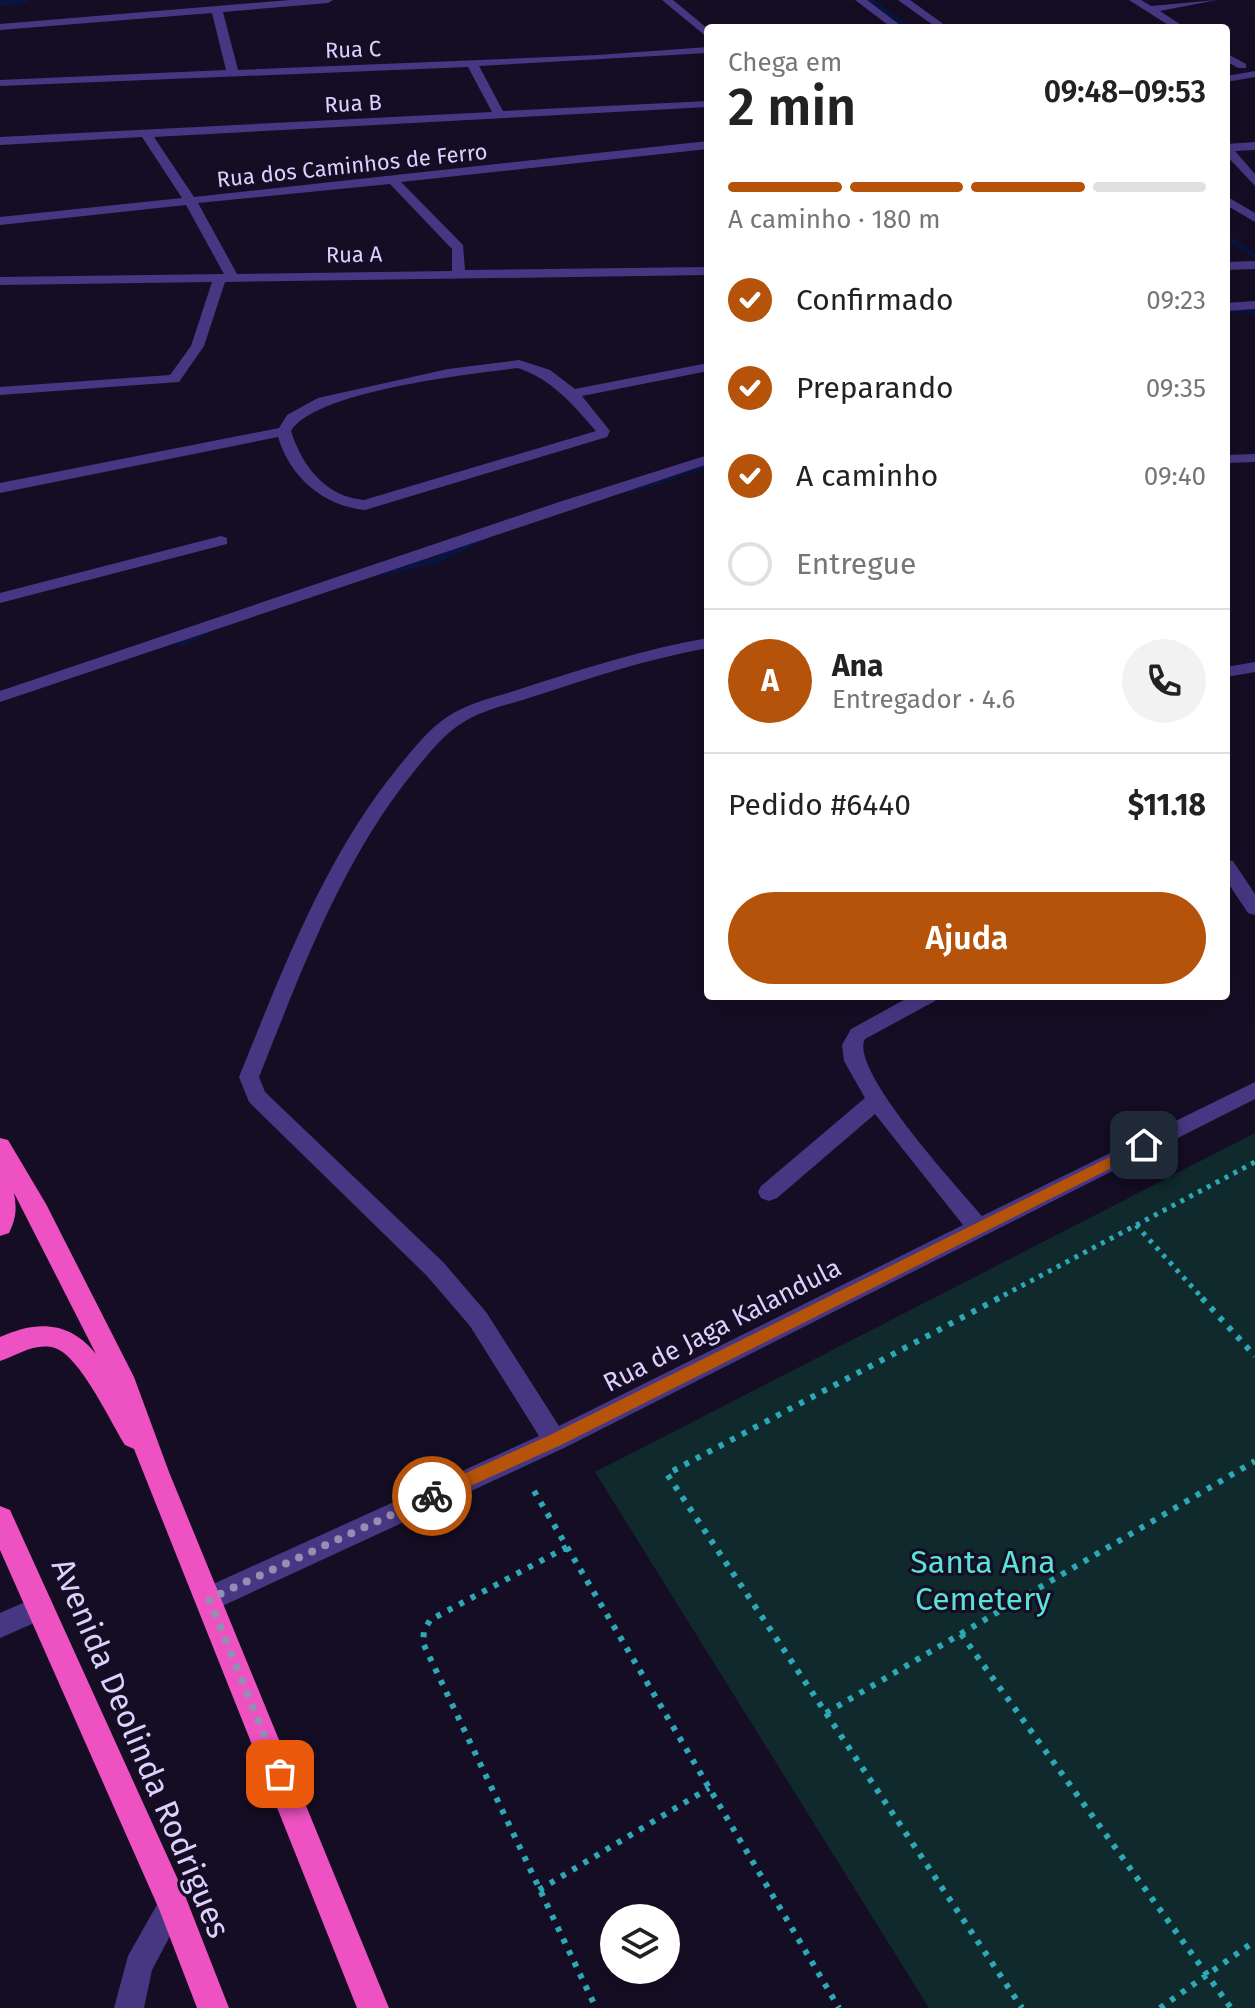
<!DOCTYPE html>
<html lang="pt">
<meta charset="utf-8">
<style>
:root{--surface:#fff;--page:#f2f2f2;--text:#222;--muted:#767676;--line:#e0e0e0;--accent:#b45309}
body{margin:0;font-family:"Fira Sans",sans-serif;background:var(--page);color:var(--text);height:100vh;display:flex;flex-direction:column;font-size:30px;white-space:nowrap}
*{box-sizing:border-box;margin:0}
p{font-size:26px;color:var(--muted)}
.icon{flex:none;width:44px;height:44px;fill:none;stroke:currentColor;stroke-width:2;stroke-linecap:round;stroke-linejoin:round}
.map{position:relative;flex:1;overflow:hidden}
.drawer{position:absolute;left:704px;top:24px;width:526px;height:976px;display:flex;flex-direction:column;background:var(--surface);border-radius:8px;box-shadow:0 8px 32px #0002}
.drawer>*{flex:none}
.buttons{position:absolute;left:600px;top:1904px;display:grid;gap:16px}
.buttons a{display:grid;place-items:center;width:80px;height:80px;border-radius:50%;background:var(--surface);box-shadow:0 8px 32px #0002;font-size:40px}
.pin{position:absolute;display:grid;place-items:center;width:68px;height:68px;color:#fff;margin:-34px;border-radius:16px;box-shadow:0 4px 12px #0006}
.courier{position:absolute;display:grid;place-items:center;width:80px;height:80px;margin:-40px;border:6px solid #b45309;border-radius:50%;background:#fff;color:#222;box-shadow:0 2px 10px #0007}
.overview em{font-style:normal;font-weight:600}
.overview div{display:flex;flex-direction:column-reverse}
.overview{display:flex;align-items:center;justify-content:space-between;height:136px;padding:0 24px}
h1{font-size:52px;font-weight:600;line-height:60px}
.bar{display:grid;grid-template-columns:repeat(4,1fr);gap:12px 8px;align-content:center;height:96px;padding:0 24px}
.bar i{height:10px;border-radius:6px;background:var(--line)}
.bar .current{background:var(--accent)}
.bar p{grid-column:span 4}
.line{display:flex;align-items:center;gap:20px;padding:0 24px;border-top:2px solid var(--line)}
.line div{flex:1}
.round{display:grid;place-items:center;flex:none;width:84px;height:84px;border-radius:42px;background:var(--page)}
ol{padding:0 24px;list-style:none}
li{display:flex;align-items:center;gap:24px;height:88px}
li p{margin-inline-start:auto}
li .icon{padding:8px;border-radius:50%;background:var(--accent);color:#fff;stroke-width:4}
li:last-child{color:var(--muted)}
li i{width:44px;height:44px;border:4px solid var(--line);border-radius:50%}
.button{display:flex;gap:16px;margin-top:auto;padding:16px 24px}
.button a{flex:1;height:92px;border-radius:48px;background:var(--accent);color:#fff;font-size:32px;font-weight:600;line-height:92px;text-align:center}
.map>svg:first-child{display:block}
.green{fill:#10292d}
.lines{fill:none;stroke-linecap:round;stroke-linejoin:round}
.stream-far1{stroke:#081441;stroke-width:5}
.stream{stroke:#081441;stroke-width:6}
.path-far1{stroke:#2ca8b7;stroke-width:5;stroke-dasharray:4 6;stroke-linecap:butt}
.path{stroke:#2ca8b7;stroke-width:6;stroke-dasharray:5 8;stroke-linecap:butt}
.minor{fill:#473783;fill-rule:evenodd}
.tertiary{fill:#473783;fill-rule:evenodd}
.trunk{fill:#ee51c1;fill-rule:evenodd}
.route{fill:#b45309}
.done{stroke:#978cb2;stroke-width:8;stroke-dasharray:0 14.4}
.labels{text-anchor:middle;stroke-width:6;stroke-linejoin:round;paint-order:stroke}
.far-street-label{font-size:22px;fill:#ddd0ff;stroke:#150d23}
.street-label{font-size:26px;fill:#ddd0ff;stroke:#150d23}
.near-park-label{font-size:32px;fill:#59e2d6;stroke:#150d23}
.near-street-label{font-size:32px;fill:#ddd0ff;stroke:#150d23}
</style>
<div class="map">
<svg width="1255" height="2008" viewBox="0 0 1255 2008">
<rect width="100%" height="100%" fill="#150d23"/>
<path class="green" d="M1255 1133V2008H929L595 1472Z"/>
<g class="lines">
<path class="stream-far1" d="M870 0 909 28
M0 4 26 0
M1226 236 1255 256
M1226 310 1255 311"/>
<path class="stream" d="M629 490 708 465
M377 574 436 560 491 534
M181 643 205 632"/>
<path class="path-far1" d="M1136 1225 1204 1300
M995 1300 1255 1162"/>
<path class="path" d="M999 1298 667 1474 1022 2008
M1202 1298 1255 1356
M534 1491 839 2008
M567 1547 430 1620 424 1631 423 1643 596 2008
M961 1634 1231 2008
M826 1713 1255 1461
M539 1890 709 1788
M1160 2008 1255 1941"/>
<path class="minor" d="M290 0H333L328 3 223 12 238 70 598 55 708 47V53L479 66 503 111 708 101V107L154 137 194 197 708 141V149L401 182 463 245 465 270 708 267V275L225 282 204 346 179 382 0 395V387L170 375 191 346 212 282 0 285V277L224 274 186 205 0 225V217L182 198 142 137 0 145V137L492 112 468 67 0 86V80L226 70 212 13 0 30V24ZM390 184 452 249V271L237 274 198 203Z
M662 0H673L708 29V38Z
M855 0H867L904 28H892Z
M898 0H910L949 28H937Z
M1129 0H1141L1151 6 1217 0 1160 11 1186 28H1173Z
M1226 53 1246 64V68H1238L1226 61Z
M1255 71V77L1226 82V76Z
M1255 142V150L1235 151 1255 174V186L1226 155V144Z
M1226 196 1255 213V222L1226 205Z
M1255 261V269L1226 270V262Z
M1255 301V309L1226 311V303Z
M519 360 550 370 575 389 708 363V371L582 396 610 431 607 437 365 510C323 506 290 477 278 437L0 493V483L279 428 287 415 318 398 448 369ZM518 368C553 380 572 404 596 431L364 500C326 497 302 466 291 431 315 391 470 374 518 368Z
M1255 454V462L1226 463V455Z
M708 455V464L0 702V691L559 502Z
M221 536 227 538V544L0 603V593Z
M708 638V648C647 659 590 678 532 697 507 705 481 710 459 725 440 738 426 757 412 774 341 862 301 972 259 1077L265 1092 443 1262 486 1312 559 1426 963 1225 875 1114 777 1198 769 1201 761 1198 758 1192 761 1186 865 1098 844 1061 842 1045 851 1029 911 996H938L935 1001 865 1039C848 1069 960 1190 982 1216L1255 1082V1099L564 1448 218 1608 209 1611 200 1608 196 1599 200 1590 539 1436 470 1326 427 1276 249 1102 239 1077C283 969 325 856 400 765 414 748 428 730 447 717 469 702 496 697 520 689 582 669 644 649 708 638Z
M1255 662V672L1226 677V667Z
M1226 860 1233 861 1255 894V915L1248 913 1226 880Z
M41 1595 50 1598 54 1607 50 1616 0 1638V1613Z"/>
<path class="tertiary" d="M173 1890 183 1894 187 1904 152 1970 144 2008H114L128 1956 163 1894Z"/>
<path class="trunk" d="M0 1138 8 1140 46 1204 134 1377 169 1472 389 2008H357L134 1449 125 1445C111 1423 80 1356 55 1348 35 1342 18 1355 0 1361V1337C37 1320 70 1321 96 1354L14 1193C17 1209 16 1219 9 1233L0 1236Z
M0 1506 10 1510 184 1893 229 2008H197L159 1909 0 1550Z"/>
</g>
<path class="route" d="M1144 1140 1151 1145 1149 1149 561 1445 437 1501H426V1491L550 1435Z"/>
<g class="lines">
<path class="done" d="M280 1774 209 1599 432 1496"/>
</g>
<g class="labels">
<g class="far-street-label">
<text transform="translate(353 49) rotate(-2)" y="8">Rua C</text>
<text transform="translate(353 103) rotate(-3)" y="8">Rua B</text>
<text transform="translate(352 165) rotate(-6)" y="8">Rua dos Caminhos de Ferro</text>
<text transform="translate(354 254) rotate(-1)" y="8">Rua A</text>
</g>
<g class="street-label">
<text transform="translate(722 1325) rotate(-27)" y="9">Rua de Jaga Kalandula</text>
</g>
<g class="near-park-label">
<text x="983" y="1573">Santa Ana<tspan x="983" dy="37">Cemetery</tspan></text>
</g>
<g class="near-street-label">
<text transform="translate(141 1748) rotate(67)" y="11">Avenida Deolinda Rodrigues</text>
</g>
</g>
</svg>
<div class="buttons">
<a><svg class="icon" aria-label="layers" viewBox="0 0 24 24"><path d="M12 4l9 5-9 5-9-5zM3 14l9 5 9-5"/></svg></a>
</div>
<div class="pin" style="left:280px;top:1774px;background:#ea580c"><svg class="icon" aria-label="bag" viewBox="0 0 24 24"><path d="M5 8h14l-1 12H6zM9 8a3 3 0 0 1 6 0"/></svg></div>
<div class="pin" style="left:1144px;top:1145px;background:#1f2937"><svg class="icon" aria-label="home" viewBox="0 0 24 24"><path d="M3 11l9-7 9 7M6 9v11h12V9"/></svg></div>
<div class="courier" style="left:432px;top:1496px"><svg class="icon" aria-label="bike" viewBox="0 0 24 24"><circle cx="6" cy="16" r="4"/><circle cx="18" cy="16" r="4"/><path d="M6 16l4-8h5l3 8M10 8l3 8H6M13 5h3"/></svg></div>
<section class="drawer">
<div class="overview"><div><h1>2 min</h1><p>Chega em</p></div><em>09:48–09:53</em></div>
<div class="bar"><i class="current"></i><i class="current"></i><i class="current"></i><i></i><p>A caminho · 180 m</p></div>
<ol>
<li><svg class="icon" aria-label="check" viewBox="0 0 24 24"><path d="M5 12l5 5 9-10"/></svg>Confirmado<p>09:23</p></li>
<li><svg class="icon" aria-label="check" viewBox="0 0 24 24"><path d="M5 12l5 5 9-10"/></svg>Preparando<p>09:35</p></li>
<li><svg class="icon" aria-label="check" viewBox="0 0 24 24"><path d="M5 12l5 5 9-10"/></svg>A caminho<p>09:40</p></li>
<li><i></i>Entregue</li>
</ol>
<div class="line" style="height:144px"><b class="round" style="background:var(--accent);color:#fff">A</b><div><b>Ana</b><p>Entregador · 4.6</p></div><a class="round"><svg class="icon" aria-label="phone" viewBox="0 0 24 24"><path d="M5 4h4l2 5-3 2q2 4 5 5l2-3 5 2v4C11 20 4 13 5 4z"/></svg></a></div>
<div class="line" style="height:104px"><div>Pedido #6440</div><b>$11.18</b></div>
<div class="button"><a>Ajuda</a></div>
</section>
</div>
